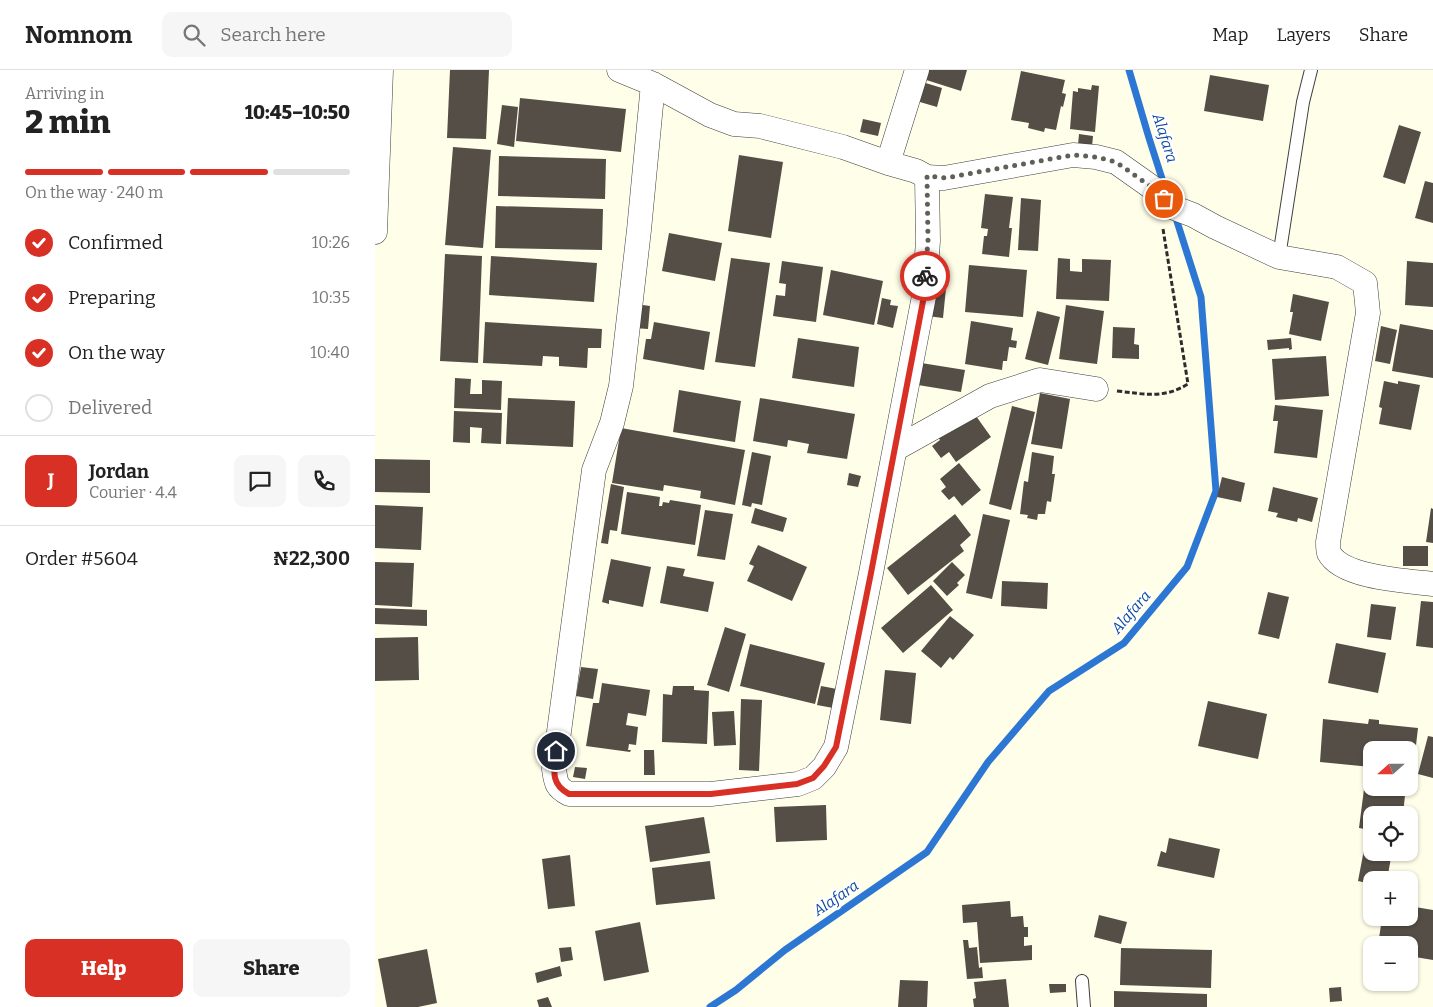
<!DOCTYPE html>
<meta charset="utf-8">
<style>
:root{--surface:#fff;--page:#f6f6f6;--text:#222;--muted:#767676;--line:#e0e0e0;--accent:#d93025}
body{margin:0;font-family:Bitter,serif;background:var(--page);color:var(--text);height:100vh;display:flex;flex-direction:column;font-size:19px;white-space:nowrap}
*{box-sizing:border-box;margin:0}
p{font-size:16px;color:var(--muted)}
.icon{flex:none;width:28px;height:28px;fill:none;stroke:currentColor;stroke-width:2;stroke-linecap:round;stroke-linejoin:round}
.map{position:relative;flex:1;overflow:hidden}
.sheet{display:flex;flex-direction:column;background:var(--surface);width:375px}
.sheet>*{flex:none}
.needle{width:32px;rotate:249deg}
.tools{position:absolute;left:988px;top:671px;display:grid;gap:10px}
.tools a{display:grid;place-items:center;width:55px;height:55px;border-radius:10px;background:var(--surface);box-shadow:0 1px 4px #0004;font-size:25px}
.pin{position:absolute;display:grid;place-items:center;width:42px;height:42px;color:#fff;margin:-21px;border:2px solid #fff;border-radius:50%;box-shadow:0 1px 5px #0007}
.courier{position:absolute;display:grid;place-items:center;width:50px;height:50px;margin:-25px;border:4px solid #d93025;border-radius:50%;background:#fff;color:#222;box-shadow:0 1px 6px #0007}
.head em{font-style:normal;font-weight:800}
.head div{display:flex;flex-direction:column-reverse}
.head{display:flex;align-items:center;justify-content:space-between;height:85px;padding:0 25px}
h1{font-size:32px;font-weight:800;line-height:38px}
.bar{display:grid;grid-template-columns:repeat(4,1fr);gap:8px 5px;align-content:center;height:60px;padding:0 25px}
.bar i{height:6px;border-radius:4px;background:var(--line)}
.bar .selected{background:var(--accent)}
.bar p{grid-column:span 4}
.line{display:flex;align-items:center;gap:12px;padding:0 25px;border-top:1px solid var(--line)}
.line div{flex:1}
.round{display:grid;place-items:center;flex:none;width:52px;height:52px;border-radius:10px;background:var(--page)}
ol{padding:0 25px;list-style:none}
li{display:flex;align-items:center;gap:15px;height:55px}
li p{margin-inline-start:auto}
li .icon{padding:5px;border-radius:50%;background:var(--accent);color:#fff;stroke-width:4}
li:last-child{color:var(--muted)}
li i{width:28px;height:28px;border:2px solid var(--line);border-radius:50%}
.action{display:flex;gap:10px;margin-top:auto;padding:10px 25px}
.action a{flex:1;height:58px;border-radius:10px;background:var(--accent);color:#fff;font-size:20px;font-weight:800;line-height:58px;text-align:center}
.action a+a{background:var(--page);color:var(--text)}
header{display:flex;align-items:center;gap:30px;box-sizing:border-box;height:70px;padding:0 25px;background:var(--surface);border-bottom:1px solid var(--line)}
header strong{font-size:24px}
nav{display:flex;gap:28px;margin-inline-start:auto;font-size:18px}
.search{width:350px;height:45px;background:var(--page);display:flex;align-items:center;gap:12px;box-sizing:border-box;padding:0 18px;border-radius:10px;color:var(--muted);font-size:19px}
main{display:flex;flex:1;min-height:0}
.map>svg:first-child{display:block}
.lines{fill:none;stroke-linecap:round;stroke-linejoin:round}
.stream{stroke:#2d77d4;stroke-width:7}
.building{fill:#544e46}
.service-casing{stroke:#3d3d3d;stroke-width:14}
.minor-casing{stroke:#3d3d3d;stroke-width:25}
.path{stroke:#2c2c2c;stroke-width:3;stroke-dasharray:5 2.5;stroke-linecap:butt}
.service{stroke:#fff;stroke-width:12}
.minor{stroke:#fff;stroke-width:24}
.done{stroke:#605f58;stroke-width:5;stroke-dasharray:0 9}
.route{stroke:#d93025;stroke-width:6}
.labels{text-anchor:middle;stroke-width:5;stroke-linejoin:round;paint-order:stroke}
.water-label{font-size:15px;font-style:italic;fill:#0f4aa1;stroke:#fff}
</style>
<header>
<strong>Nomnom</strong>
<div class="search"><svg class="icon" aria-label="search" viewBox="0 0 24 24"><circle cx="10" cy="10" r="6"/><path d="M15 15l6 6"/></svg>Search here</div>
<nav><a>Map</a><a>Layers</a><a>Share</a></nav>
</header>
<main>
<section class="sheet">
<div class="head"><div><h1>2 min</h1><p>Arriving in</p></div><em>10:45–10:50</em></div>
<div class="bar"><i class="selected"></i><i class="selected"></i><i class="selected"></i><i></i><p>On the way · 240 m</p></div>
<ol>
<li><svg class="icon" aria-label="check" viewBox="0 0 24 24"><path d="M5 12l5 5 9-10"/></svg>Confirmed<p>10:26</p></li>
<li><svg class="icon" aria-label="check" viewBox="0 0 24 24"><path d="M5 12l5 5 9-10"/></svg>Preparing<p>10:35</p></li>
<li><svg class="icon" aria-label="check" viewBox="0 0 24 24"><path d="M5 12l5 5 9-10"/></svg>On the way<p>10:40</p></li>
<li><i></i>Delivered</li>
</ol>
<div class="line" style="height:90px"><b class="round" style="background:var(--accent);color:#fff">J</b><div><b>Jordan</b><p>Courier · 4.4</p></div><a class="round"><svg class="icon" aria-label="chat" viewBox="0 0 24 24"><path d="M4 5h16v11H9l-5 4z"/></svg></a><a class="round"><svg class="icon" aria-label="phone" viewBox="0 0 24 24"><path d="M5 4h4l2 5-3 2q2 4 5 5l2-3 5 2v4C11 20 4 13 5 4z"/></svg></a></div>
<div class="line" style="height:65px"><div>Order #5604</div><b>₦22,300</b></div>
<div class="action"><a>Help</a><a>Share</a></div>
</section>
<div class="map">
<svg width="1058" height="937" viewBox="0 0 1058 937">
<rect width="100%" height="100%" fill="#fffee8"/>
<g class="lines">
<path class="stream" d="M754 0 774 68 790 118
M335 937 361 920 410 880 552 782 613 692 674 621 749 573 812 497 841 421 826 227 799 142"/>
</g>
<path class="building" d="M75 0H114L111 69 72 68Z
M548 0H592L586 21 545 8Z
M646 1 690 10 687 23 691 24 688 37 686 36 681 60 670 58 669 62 653 58 654 53 636 50Z
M835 5 894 15 888 51 829 41Z
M544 11 567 18 562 37 538 30Z
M717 15 724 16 720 62 695 59 698 21 703 22V18L716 20Z
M145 28 251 39 246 82 141 71Z
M127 35 143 37 139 77 122 74Z
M488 49 506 53 503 66 485 62Z
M1024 55 1046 62 1030 114 1008 107Z
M704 64 718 66 717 77 703 75Z
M78 77 116 80 108 178 70 175Z
M364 85 408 92 396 168 353 161Z
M124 86 231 89 230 129 123 126Z
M1050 111 1058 113V153L1040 148Z
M610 124 638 127 634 158H637L634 187 607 184 609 166H612L613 159 606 158Z
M646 128 666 130 663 181 643 180Z
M121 136 228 139 227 180 120 178Z
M294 163 347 173 340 211 287 201Z
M70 184 107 186 103 293 65 291Z
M116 186 222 193 219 232 114 225Z
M356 188 395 193 380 297 340 292Z
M683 188 695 189V201L707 202V189L736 190 734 231 681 229Z
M407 191 448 197 441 252 398 246 401 225 410 226 411 214 404 213Z
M1032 191 1058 193V237L1030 235Z
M558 195 573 198 568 248 552 246Z
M594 195 652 200 648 247 590 242Z
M456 200 508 211 499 255 448 245Z
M918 224 954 232 946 271 914 264 918 242H915Z
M507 228 516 230 515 235 523 236 518 258 502 254Z
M261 234 275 236 273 259 259 258Z
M691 235 729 241 722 294 684 289Z
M662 241 685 247 673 295 650 289Z
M596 251 638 258 636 270 642 271 641 278 634 277 632 291H628L627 300 590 294Z
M110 252 227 259 226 278H213L212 298 184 296V287L168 286 167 296 108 293Z
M279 252 335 262 329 300 268 289 271 269H276Z
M1025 254 1058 260V308L1017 301Z
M1006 256 1022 260 1015 294 1000 291Z
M738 257 760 258 759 274 764 275V289L737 288Z
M423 268 484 277 479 317 417 308Z
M916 268 917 279 914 280V278L893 280 892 270Z
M951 286 954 326 900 330 897 289Z
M540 292 590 300 586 322 543 315Z
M80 308 96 309 95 324H107V310L127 311 126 340 79 338Z
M1009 311 1023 314V311L1045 315 1036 360 1004 354 1007 338 1004 337Z
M304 320 366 331 360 372 298 362Z
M665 323 695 329 687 379 656 374Z
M133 328 200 331 198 377 131 374Z
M385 328 480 344 472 389 432 383 434 374 413 370 412 377 378 371Z
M900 335 948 340 942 388 899 383 903 351H898Z
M637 336 660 342 636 440 614 434Z
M596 339 616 367 581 392 574 382 566 388 557 376 565 370 561 364Z
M79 341 127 343 126 374 106 373 107 358 95 357V373L78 372Z
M246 358 370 380 360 435 325 428 326 421 289 415 288 421 237 413Z
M377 382 396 386 387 435 377 433 376 437 367 435Z
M657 382 679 386 677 404H680L676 432 672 431 670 444H663L662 450 652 448 653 445 645 444 649 411 653 412Z
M0 389 55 390V423L0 422Z
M584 393 606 420 587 436 579 426 574 430 566 421 571 417 565 409Z
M474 403 486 406 483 417 472 415Z
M847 407 870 413 866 432 842 427Z
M236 414 249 417 242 461 235 460 233 474 226 473Z
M898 417 943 428 937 452 923 448 922 452 901 447 903 443 893 441Z
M252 422 285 427 284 436H287L288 432 294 433 295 430 326 435 320 475 246 464Z
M0 435 48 437 46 480 0 478Z
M380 438 412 448 408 462 376 453Z
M1056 438 1058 439V473L1051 472Z
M330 440 358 444 350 490 322 486Z
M580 444 596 465 585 475 589 481 533 525 512 498Z
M608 444 635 450 617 529 591 523Z
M383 475 432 497 417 531 372 511 379 496 374 494Z
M1028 476H1053V496H1028Z
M236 489 276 497 268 537 234 530V534L227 532Z
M0 492 39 493 37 537 0 535Z
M577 492 590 505 582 513 584 515 572 526 558 511Z
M292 496 310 499 308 506 339 512 333 542 285 533Z
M627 511 673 513 672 539 626 536Z
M556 515 578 540 528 583 506 558Z
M893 522 914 527 904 569 883 564Z
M1046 531 1058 532V578L1041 576Z
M996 534 1021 537 1016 570 992 567Z
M0 538 52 540V556L0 554Z
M575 546 599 565 578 590 575 587 566 598 546 581Z
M350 557 371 564 354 622 332 615Z
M43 567 44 610 0 611V568Z
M961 573 1011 583 1003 623 953 613Z
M375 574 450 593 440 634 365 616Z
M206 597 223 599 218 629 201 626Z
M510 600 541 603 536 654 505 650Z
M227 613 275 620 271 646 253 643 251 655 263 657 261 675 254 674 253 680H256L255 682 211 676 218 633H224Z
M298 616H319V620L334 621 332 674 287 672 288 624 297 625Z
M446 616 462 619 458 638 442 635Z
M366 629 387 630 384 701 364 700Z
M833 631 892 644 883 689 823 676Z
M359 641 361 675 339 676 337 642Z
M948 649 993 654 994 649 1004 650V654L1043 658 1038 701 1034 700V680H996V697L945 692Z
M1053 666 1058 667V708L1043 704Z
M269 680H279L280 705H269Z
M200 697 212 698 210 709 198 707Z
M989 719 1030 725 1028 745H996V760L984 758Z
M451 735 452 770 401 772 399 737Z
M329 747 335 783 275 792 270 756Z
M794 768 845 779 839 808 782 796 786 781 791 783Z
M991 769 996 770V782H1017L1012 810H996V814L983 811Z
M195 785 200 836 173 839 167 789Z
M335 791 340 829 281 835 277 798Z
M635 831 636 847 648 846 649 857H653V867H649V876L657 875V890L605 893 602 852 588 853 587 835Z
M1034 836 1058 840V890L1034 886V875H1003L1007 848H1034Z
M724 845 752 852 746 874 719 867Z
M265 852 274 902 229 911 220 861Z
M588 870H593L594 878 602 877 604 898 607 897 608 908 592 909Z
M196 877 198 890 186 892 184 878Z
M746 878 837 880 836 918 745 915Z
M52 879 62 933 43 937H12L3 889Z
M185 896 187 906 162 913 160 903Z
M631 909 634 937H599L598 929 601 928 599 912Z
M525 910 553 911 552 937H523Z
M674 914H691V922L675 923Z
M966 917 967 931 955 932 954 918Z
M739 921 832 924V937H739Z
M173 927 177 937H164L162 930Z"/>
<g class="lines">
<defs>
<path id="service" d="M904 187 928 32 936 0
M707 911 709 937"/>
<path id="minor" d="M244 0 278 14 335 45 359 54 385 56 468 77 513 93 541 101 552 107 569 108 698 85 721 87 741 92 782 121 797 137 818 145 840 157 904 187 962 197 990 213 993 243 953 472C953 475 953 480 954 483 967 508 1033 511 1058 514
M278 14 264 160 246 316 237 353 219 400 179 699C181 713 181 717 194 724H336L423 714 438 708 449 697 461 677 496 503 549 226 553 171 552 107
M513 93 542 0
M0 162 6 0
M520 379 615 326 665 310 721 319"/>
</defs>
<use href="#service" class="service-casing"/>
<use href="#minor" class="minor-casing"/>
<path class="path" d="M742 321C769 324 789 329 813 314L788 159"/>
<use href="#service" class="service"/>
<use href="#minor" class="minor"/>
</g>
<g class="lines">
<path class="done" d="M550 206 553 171 552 106 570 108 698 85 721 87 741 92 782 121 789 129"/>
<path class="route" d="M181 681C179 700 175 714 194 724H336L422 714 438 708 449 696 461 677 496 503 549 226 550 206"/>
</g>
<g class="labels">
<g class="water-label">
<text transform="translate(790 68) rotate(72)" y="5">Alafara</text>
<text transform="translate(756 542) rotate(-49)" y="5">Alafara</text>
<text transform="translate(461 828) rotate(-34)" y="5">Alafara</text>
</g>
</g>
</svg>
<div class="tools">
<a><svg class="needle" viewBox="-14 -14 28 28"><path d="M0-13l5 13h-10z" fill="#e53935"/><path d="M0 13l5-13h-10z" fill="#767676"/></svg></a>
<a><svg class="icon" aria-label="locate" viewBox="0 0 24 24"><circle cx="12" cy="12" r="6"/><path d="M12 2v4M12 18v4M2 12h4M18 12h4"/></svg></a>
<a>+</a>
<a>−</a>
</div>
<div class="pin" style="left:789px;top:129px;background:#ea580c"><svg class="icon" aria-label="bag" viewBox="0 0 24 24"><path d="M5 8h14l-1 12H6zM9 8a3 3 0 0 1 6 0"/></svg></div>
<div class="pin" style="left:181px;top:681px;background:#1f2937"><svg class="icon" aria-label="home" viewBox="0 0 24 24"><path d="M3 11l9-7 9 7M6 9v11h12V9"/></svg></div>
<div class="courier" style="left:550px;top:206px"><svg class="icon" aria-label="bike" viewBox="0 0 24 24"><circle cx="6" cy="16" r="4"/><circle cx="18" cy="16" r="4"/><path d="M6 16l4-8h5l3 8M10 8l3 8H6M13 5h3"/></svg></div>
</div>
</main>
